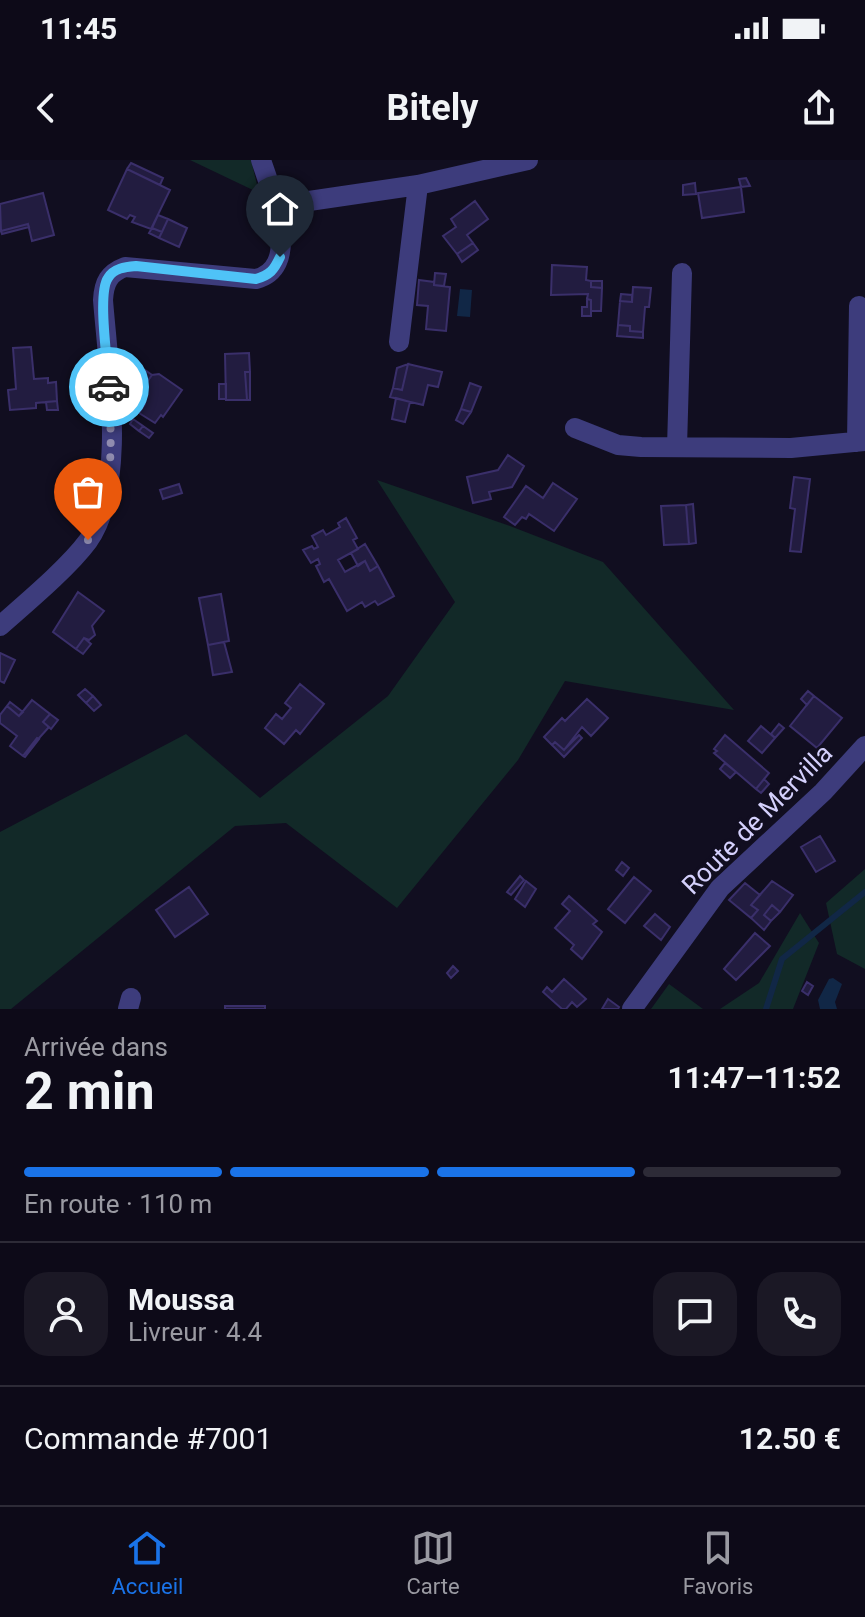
<!DOCTYPE html>
<html lang="fr">
<meta charset="utf-8">
<style>
:root{--surface:#0d0a18;--page:#1b1825;--text:#f1f3f6;--muted:#9a9aa2;--line:#2d2b37;--accent:#1a73e8}
body{margin:0;font-family:Roboto,sans-serif;background:var(--page);color:var(--text);height:100vh;display:flex;flex-direction:column;font-size:30px;white-space:nowrap}
*{box-sizing:border-box;margin:0}
p{font-size:26px;color:var(--muted)}
.icon{flex:none;width:44px;height:44px;fill:none;stroke:currentColor;stroke-width:2;stroke-linecap:round;stroke-linejoin:round}
.map{position:relative;height:849px;overflow:hidden}
.drawer{display:flex;flex-direction:column;background:var(--surface);flex:1}
.drawer>*{flex:none}
.pin{position:absolute;display:grid;place-items:center;width:68px;height:68px;color:#fff;margin:-82px -34px;border-radius:50% 50% 50% 0;rotate:-45deg;box-shadow:0 0 8px #0007}
.pin .icon{rotate:45deg}
.courier{position:absolute;display:grid;place-items:center;width:80px;height:80px;margin:-40px;border:6px solid #4fc3f7;border-radius:50%;background:#fff;color:#222;box-shadow:0 2px 10px #0007}
.summary em{font-style:normal;font-weight:700}
.summary div{display:flex;flex-direction:column-reverse}
.summary{display:flex;align-items:center;justify-content:space-between;height:136px;padding:0 24px}
h1{font-size:52px;font-weight:700;line-height:60px}
.bar{display:grid;grid-template-columns:repeat(4,1fr);gap:12px 8px;align-content:center;height:96px;padding:0 24px}
.bar i{height:10px;border-radius:6px;background:var(--line)}
.bar .selected{background:var(--accent)}
.bar p{grid-column:span 4}
.line{display:flex;align-items:center;gap:20px;padding:0 24px;border-top:2px solid var(--line)}
.line div{flex:1}
.round{display:grid;place-items:center;flex:none;width:84px;height:84px;border-radius:24px;background:var(--page)}
.status{display:flex;justify-content:space-between;align-items:center;height:56px;padding:0 40px;background:var(--surface);direction:ltr}
.status svg{height:22px;fill:currentColor}
header{display:flex;justify-content:space-between;align-items:center;height:104px;padding:0 24px;background:var(--surface);font-size:36px;font-weight:700}
.tab-bar{display:flex;justify-content:space-around;align-items:center;height:112px;border-top:2px solid var(--line);background:var(--surface);font-size:22px;color:var(--muted)}
.tab-bar a{display:grid;justify-items:center;gap:4px}
.tab-bar .selected{color:var(--accent)}
.map>svg:first-child{display:block}
.green{fill:#122928}
.water{fill:#112746}
.lines{fill:none;stroke-linecap:round;stroke-linejoin:round}
.stream{stroke:#112746;stroke-width:6}
.building{fill:#221c40;stroke:#3a2f6a;stroke-width:2}
.minor{stroke:#3d3c7c;stroke-width:20}
.tertiary{stroke:#3d3c7c;stroke-width:20}
.done{stroke:#908caf;stroke-width:8;stroke-dasharray:0 14.4}
.route{stroke:#4fc3f7;stroke-width:10}
.labels{text-anchor:middle;stroke-width:6;stroke-linejoin:round;paint-order:stroke}
.street-label{font-size:26px;fill:#d4d0fc;stroke:#110e20}
</style>
<div class="status"><b>11:45</b><svg viewBox="0 0 49 12"><path d="M0 12V9h3v3zM5 12V6h3v6zM10 12V3h3v9zM15 12V0h3v12zM26 1h20v11H26zM47 4h2v5h-2z"/></svg></div>
<header><svg class="icon" aria-label="back" viewBox="0 0 24 24"><path d="M15 5l-7 7 7 7"/></svg>Bitely<svg class="icon" aria-label="share" viewBox="0 0 24 24"><path d="M12 15V3M7 8l5-5 5 5M5 13v7h14v-7"/></svg></header>
<div class="map">
<svg width="865" height="849" viewBox="0 0 865 849">
<rect width="100%" height="100%" fill="#110e20"/>
<path class="green" d="M190 0H251L259 33Z
M377 320 510 366 603 402 734 550 565 521 518 600 397 748 286 663 235 666 11 849H0V672L186 574 260 638 388 536 455 442Z
M865 709V809L837 794 826 743Z
M800 753 819 783 793 849H720L759 823Z
M669 824 703 849H651Z"/>
<path class="water" d="M460 129 472 130 470 157 457 156Z
M833 818 842 824 835 842 837 849H820L818 840 829 819Z"/>
<g class="lines">
<path class="stream" d="M766 849 782 799 865 732"/>
</g>
<path class="building" d="M131 3 163 18 160 25 127 9Z
M127 9 170 30 151 69 132 62 135 57 130 55 127 59 108 50Z
M746 18 750 26 741 27 739 19Z
M695 23 696 34 683 35V25Z
M741 27 744 52 702 58 698 33Z
M43 33 54 75 32 81 28 64 1 71 0 44Z
M475 41 488 59 467 75 473 83 457 94 443 76 456 67 451 59Z
M158 55 168 59 162 72 152 68Z
M168 59 187 68 179 87 159 78Z
M28 64 29 67 2 74 1 71Z
M152 68 162 72 159 78 149 73Z
M473 83 478 90 462 102 457 94Z
M552 105 587 107 586 120 591 121V127L602 128 601 151H591V140L587 139 588 134 551 135Z
M435 113 446 114 444 126 434 125Z
M419 120 434 122V125L450 127 446 171 426 169 428 146 417 145Z
M591 121H602V128L591 127Z
M633 127 651 128 649 147H645L643 172 630 171V166L618 165 620 141 632 142Z
M621 134 632 135V142L620 141Z
M587 139 591 140V156H582V147H587Z
M618 165 630 166V171L643 172V178L617 176Z
M31 187 34 219 48 218V223L56 222 57 241 36 243V248L10 250 8 230 16 229 13 188Z
M249 193 250 212H245L247 240H226L225 194Z
M408 204 402 230 393 228 397 208Z
M408 204 442 212 438 227 428 225 423 245 390 237 393 228 402 230Z
M145 210 152 215 142 229 135 225Z
M245 212H250V240H247Z
M159 214 182 230 163 257 161 255 155 263 139 253 145 244 142 229 152 215Z
M470 223 481 227 471 252 461 249Z
M219 224H226V239H219Z
M396 238 410 242 405 262 392 259Z
M57 241 58 250H47L46 242Z
M461 249 471 252 463 264 456 260Z
M133 259 143 266 139 271 130 264Z
M143 266 153 273 149 278 139 271Z
M508 295 524 306 512 327 489 332 491 339 473 343 467 317 498 310Z
M794 317 810 319 801 392 790 391 795 349 790 348Z
M553 323 577 339 554 371 529 354 526 359 522 357 515 365 504 357 526 326 543 338Z
M179 324 182 333 163 339 160 330Z
M693 344 696 383 689 384 686 345Z
M686 345 689 384 664 385 661 346Z
M346 358 357 378 353 380 358 389 338 400 345 412 365 401 370 411 378 406 394 436 378 445 375 441 365 447 362 442 347 451 329 419 324 422 316 406 320 404 318 399 311 403 303 390 312 386 314 389 318 387 312 376 323 370 326 375 340 367 338 363Z
M365 384 378 406 370 411 365 401 358 406 351 393Z
M78 432 104 451 92 466 95 475 89 480 84 478 76 489 53 472Z
M221 434 229 481 208 485 199 438Z
M84 478 91 484 83 494 76 489Z
M224 482 232 512 213 515 208 485Z
M0 493 15 500 4 523 0 521Z
M300 524 324 544 300 574 296 570 284 584 265 568 276 554 282 559 291 548 285 543Z
M85 529 93 536 86 543 78 535Z
M808 531 814 536 807 545 801 539Z
M93 536 101 545 94 551 86 543Z
M814 536 842 558 817 588 790 566Z
M587 539 608 558 591 576 582 567 564 590 555 582 552 585 544 577 562 558 565 561Z
M32 540 50 554 43 562 49 567 23 596 10 586 17 576 0 563V555L7 546 19 556Z
M10 542 23 552 19 556 7 546Z
M50 554 58 560 51 569 43 562Z
M779 564 784 568 775 578 771 574Z
M761 566 775 578 762 593 748 581Z
M579 575 582 578 564 597 552 585 555 582 564 590Z
M725 575 769 613 756 629 714 593 717 591 714 589Z
M37 578 39 579 25 597 23 596Z
M725 603 736 612 730 618 720 609Z
M764 619 769 624 761 633 756 629Z
M820 676 835 701 816 712 801 687Z
M622 702 629 708 623 716 616 710Z
M520 716 524 720 511 735 507 732Z
M634 717 651 731 625 763 608 749Z
M526 721 536 729 525 747 515 739Z
M772 721 793 735 780 752 772 745 764 755 771 761 764 770 751 758 758 750 751 745Z
M745 723 760 735 751 745 758 750 751 758 729 740Z
M189 727 208 754 175 777 156 750Z
M569 736 597 761 593 764 602 772 582 799 571 789 574 785 555 768 570 751 562 744Z
M772 745 780 752 771 761 764 755Z
M655 754 670 767 661 780 644 766Z
M755 773 770 786 736 820 724 809Z
M453 806 458 811 451 818 447 813Z
M564 819 586 839 577 847 572 842 566 849H562L543 832 547 827 552 832Z
M807 822 813 826 808 835 802 831Z
M608 839 619 847 618 849H602Z
M225 846H265V849H225Z"/>
<g class="lines">
<path class="minor" d="M418 25 528 0
M275 46 418 25 399 182
M575 268 618 285 641 287 791 288 865 281
M857 282 859 146
M677 287 682 113
M0 466C26 443 68 408 88 381 127 327 108 205 103 140 104 122 109 113 125 107L256 119C303 107 271 31 261 0
M128 849 131 838"/>
<path class="tertiary" d="M632 849 720 728 823 632 865 586"/>
</g>
<g class="lines">
<path class="done" d="M88 380C116 331 111 281 109 227"/>
<path class="route" d="M109 227C108 204 97 134 108 118 114 108 125 107 136 106L256 119C270 115 274 110 280 97"/>
</g>
<g class="labels">
<g class="street-label">
<text transform="translate(757 659) rotate(-45)" y="9">Route de Mervilla</text>
</g>
</g>
</svg>
<div class="pin" style="left:88px;top:380px;background:#ea580c"><svg class="icon" aria-label="bag" viewBox="0 0 24 24"><path d="M5 8h14l-1 12H6zM9 8a3 3 0 0 1 6 0"/></svg></div>
<div class="pin" style="left:280px;top:97px;background:#1f2937"><svg class="icon" aria-label="home" viewBox="0 0 24 24"><path d="M3 11l9-7 9 7M6 9v11h12V9"/></svg></div>
<div class="courier" style="left:109px;top:227px"><svg class="icon" aria-label="car" viewBox="0 0 24 24"><path d="M5 17H2v-5l4-1 3-4h7l3 4 3 1v5h-3M9 17h6M6 11h13"/><circle cx="7" cy="17" r="2"/><circle cx="17" cy="17" r="2"/></svg></div>
</div>
<section class="drawer">
<div class="summary"><div><h1>2 min</h1><p>Arrivée dans</p></div><em>11:47–11:52</em></div>
<div class="bar"><i class="selected"></i><i class="selected"></i><i class="selected"></i><i></i><p>En route · 110 m</p></div>
<div class="line" style="height:144px"><a class="round"><svg class="icon" aria-label="person" viewBox="0 0 24 24"><circle cx="12" cy="8" r="4"/><path d="M4 21q1-7 8-7t8 7"/></svg></a><div><b>Moussa</b><p>Livreur · 4.4</p></div><a class="round"><svg class="icon" aria-label="chat" viewBox="0 0 24 24"><path d="M4 5h16v11H9l-5 4z"/></svg></a><a class="round"><svg class="icon" aria-label="phone" viewBox="0 0 24 24"><path d="M5 4h4l2 5-3 2q2 4 5 5l2-3 5 2v4C11 20 4 13 5 4z"/></svg></a></div>
<div class="line" style="height:104px"><div>Commande #7001</div><b>12.50 €</b></div>
</section>
<nav class="tab-bar">
<a class="selected"><svg class="icon" aria-label="home" viewBox="0 0 24 24"><path d="M3 11l9-7 9 7M6 9v11h12V9"/></svg>Accueil</a>
<a><svg class="icon" aria-label="map" viewBox="0 0 24 24"><path d="M3 6l6-2 6 2 6-2v14l-6 2-6-2-6 2zM9 4v14M15 6v14"/></svg>Carte</a>
<a><svg class="icon" aria-label="saved" viewBox="0 0 24 24"><path d="M7 4h10v16l-5-4-5 4z"/></svg>Favoris</a>
</nav>
